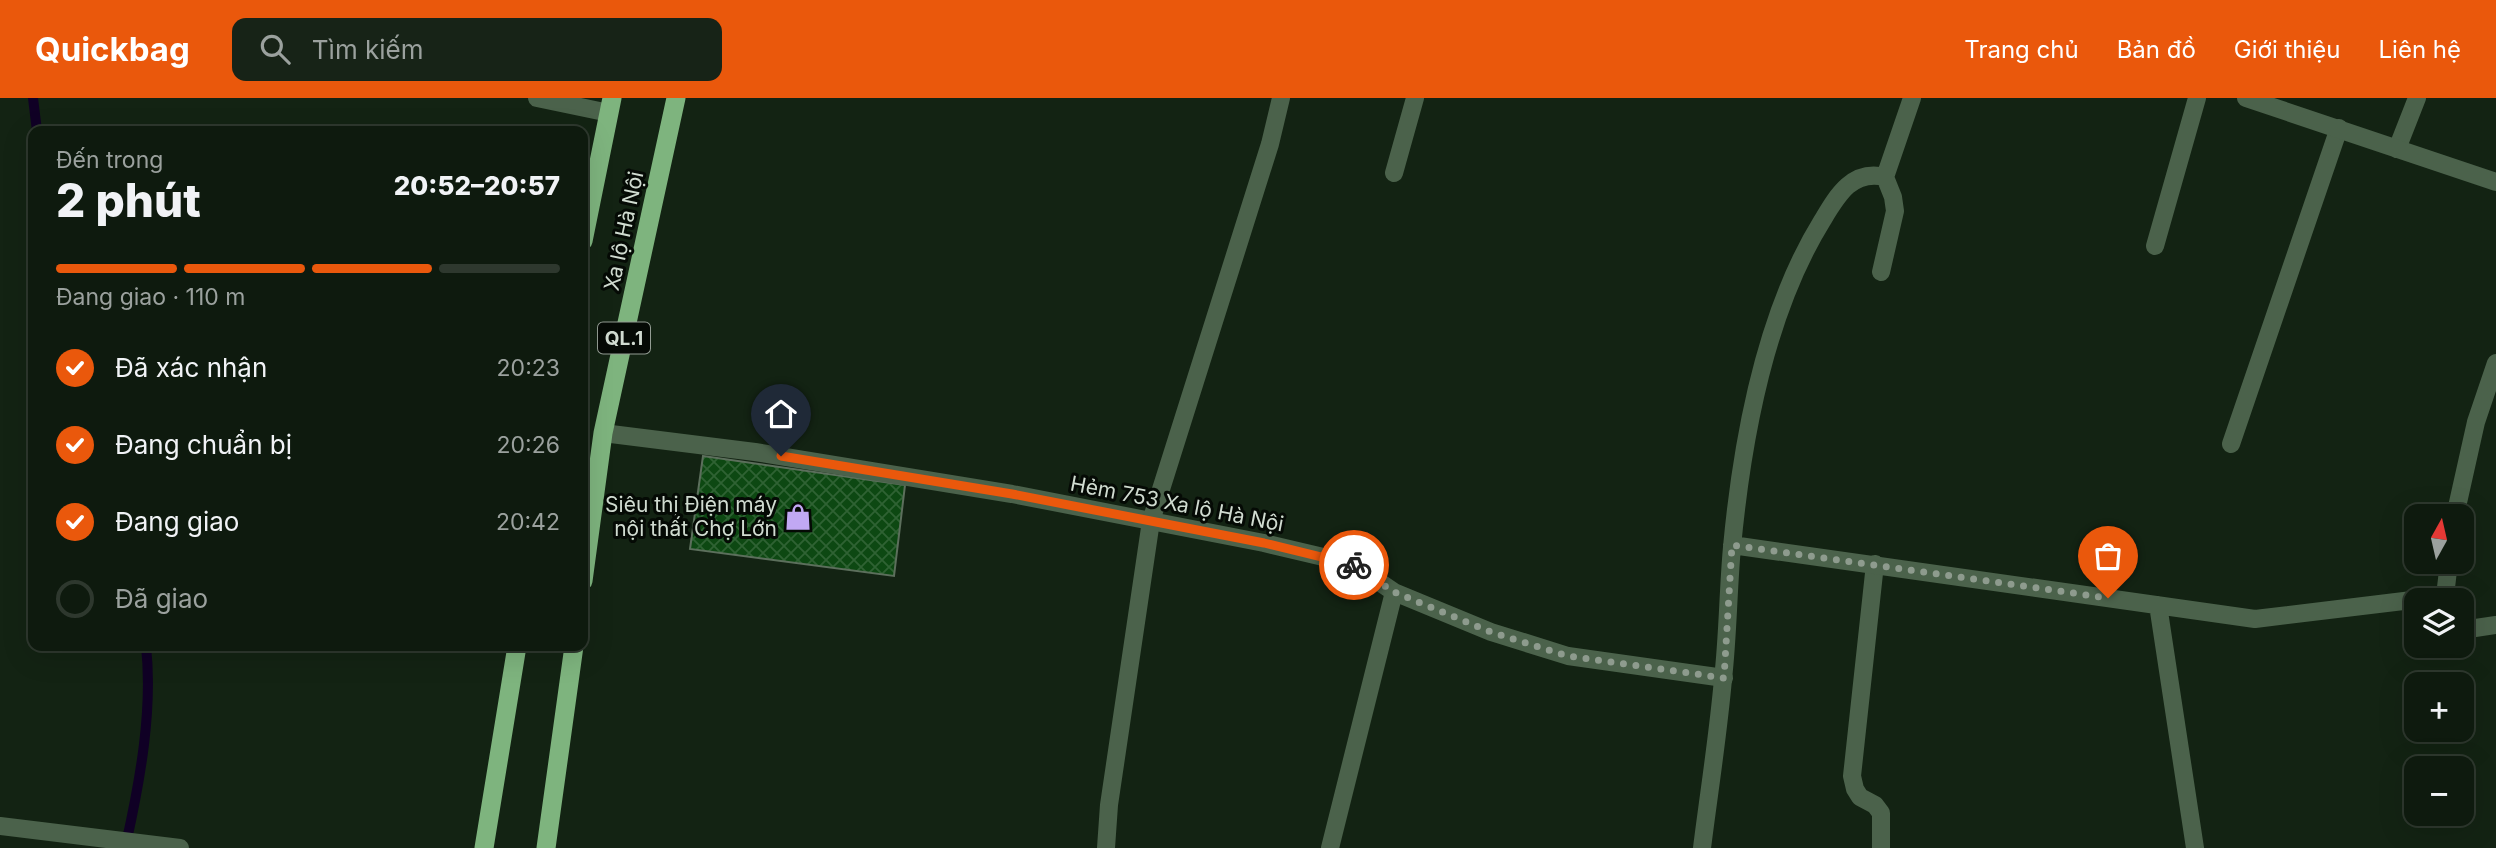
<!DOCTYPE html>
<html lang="vi">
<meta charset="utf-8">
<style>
:root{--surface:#0e1a0e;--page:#172317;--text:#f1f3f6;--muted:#9ba19e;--line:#2e382e;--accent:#ea580c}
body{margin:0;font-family:Inter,sans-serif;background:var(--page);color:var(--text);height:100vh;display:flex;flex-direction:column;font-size:26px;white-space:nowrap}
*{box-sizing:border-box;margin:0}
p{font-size:23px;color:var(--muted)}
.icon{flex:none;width:38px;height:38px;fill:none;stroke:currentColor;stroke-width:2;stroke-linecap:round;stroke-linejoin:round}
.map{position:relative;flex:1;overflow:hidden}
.sheet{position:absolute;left:28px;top:28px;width:560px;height:525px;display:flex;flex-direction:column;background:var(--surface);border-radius:14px;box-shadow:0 7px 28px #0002,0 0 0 2px var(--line)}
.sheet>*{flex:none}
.needle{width:46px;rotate:8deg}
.fabs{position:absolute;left:2404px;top:406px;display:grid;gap:14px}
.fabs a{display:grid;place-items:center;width:70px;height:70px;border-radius:14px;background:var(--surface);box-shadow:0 7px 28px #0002,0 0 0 2px var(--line);font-size:35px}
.pin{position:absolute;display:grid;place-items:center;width:60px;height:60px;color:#fff;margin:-72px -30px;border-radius:50% 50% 50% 0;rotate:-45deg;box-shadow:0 0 7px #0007}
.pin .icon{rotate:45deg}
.courier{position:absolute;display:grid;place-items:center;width:70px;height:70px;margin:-35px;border:5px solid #ea580c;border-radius:50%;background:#fff;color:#222;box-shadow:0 2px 9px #0007}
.summary em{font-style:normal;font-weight:800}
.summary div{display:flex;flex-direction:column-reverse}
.summary{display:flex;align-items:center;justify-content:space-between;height:119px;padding:0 28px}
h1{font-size:46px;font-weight:800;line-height:52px}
.bar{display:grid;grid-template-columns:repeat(4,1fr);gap:10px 7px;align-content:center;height:84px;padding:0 28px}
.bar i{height:9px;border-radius:5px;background:var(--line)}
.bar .on{background:var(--accent)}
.bar p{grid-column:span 4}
ol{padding:0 28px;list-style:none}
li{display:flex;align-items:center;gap:21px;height:77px}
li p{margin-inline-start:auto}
li .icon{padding:7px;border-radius:50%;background:var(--accent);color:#fff;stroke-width:4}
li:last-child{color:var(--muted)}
li i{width:38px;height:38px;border:4px solid var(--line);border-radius:50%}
header{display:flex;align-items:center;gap:42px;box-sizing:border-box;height:98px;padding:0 35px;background:var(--accent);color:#fff}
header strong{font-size:33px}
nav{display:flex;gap:38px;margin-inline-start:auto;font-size:24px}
.search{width:490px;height:63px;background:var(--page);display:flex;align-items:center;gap:18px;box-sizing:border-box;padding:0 24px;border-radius:14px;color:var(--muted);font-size:26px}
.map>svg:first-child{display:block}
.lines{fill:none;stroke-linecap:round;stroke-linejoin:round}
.stream{stroke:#100025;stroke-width:10}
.building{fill:url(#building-cross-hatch);stroke:#5c6f5c;stroke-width:2}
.service{stroke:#4b624b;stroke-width:18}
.minor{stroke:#4b624b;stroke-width:18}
.trunk{stroke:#7eb47e;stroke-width:19}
.done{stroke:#8e9b8e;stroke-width:7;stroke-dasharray:0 12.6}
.route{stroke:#ea580c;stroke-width:9}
.labels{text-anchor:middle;stroke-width:6;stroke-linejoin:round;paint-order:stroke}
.shield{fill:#050a05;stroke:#939c93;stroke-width:2}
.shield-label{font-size:19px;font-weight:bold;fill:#d0dbd0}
.street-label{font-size:21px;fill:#d0dbd0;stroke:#050a05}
.poi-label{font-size:21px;fill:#d0dbd0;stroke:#050a05;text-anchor:end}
</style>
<header>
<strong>Quickbag</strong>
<div class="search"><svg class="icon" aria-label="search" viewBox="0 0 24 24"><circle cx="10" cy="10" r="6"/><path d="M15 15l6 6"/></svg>Tìm kiếm</div>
<nav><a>Trang chủ</a><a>Bản đồ</a><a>Giới thiệu</a><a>Liên hệ</a></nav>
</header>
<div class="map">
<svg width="2496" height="750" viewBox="0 0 2496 750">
<defs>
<pattern id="building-cross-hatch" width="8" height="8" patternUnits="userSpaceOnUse" patternTransform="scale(1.75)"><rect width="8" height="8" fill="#0d4812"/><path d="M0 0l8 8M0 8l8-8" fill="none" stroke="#2f6233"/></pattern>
</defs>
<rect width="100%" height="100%" fill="#132313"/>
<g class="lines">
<path class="stream" d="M33 0 37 33
M126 746C140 683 153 612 146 548"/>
</g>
<path class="building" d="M703 358 905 387 894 478 690 451Z"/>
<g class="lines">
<path class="service" d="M2397 51 2417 0
M1394 75 1415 0
M603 335 755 354 1012 396 1264 445 1353 466 1394 494 1491 534 1568 558 1724 580
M2231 346 2339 30
M1875 466 1852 678 1855 691 1860 699 1875 707 1881 715V750
M1330 750 1394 494"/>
<path class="minor" d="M537 0 609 15
M2246 0 2496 84
M2155 148 2197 0
M1881 174 1895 113 1893 99 1885 79
M2455 418 2476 324 2496 265
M1732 447 2255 521 2445 498V502
M2445 498 2449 464
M2158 507 2195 750
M2462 532 2496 527
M0 728 180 750
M1106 750 1109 707 1151 423 1270 46 1281 0
M1702 750C1709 694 1718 638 1723 581 1728 537 1728 493 1732 449 1742 342 1765 215 1822 123 1837 98 1852 71 1885 79L1912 0"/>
<path class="trunk" d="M583 143 612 0
M583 483 603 335 676 0
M484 750 517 548
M546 750 574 548"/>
</g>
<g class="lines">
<path class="done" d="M1354 467 1394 494 1491 534 1568 558 1724 580 1732 447 2108 500"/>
<path class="route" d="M781 358 1012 396 1264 445 1354 467"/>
</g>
<defs>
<symbol id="shop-bare" viewBox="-9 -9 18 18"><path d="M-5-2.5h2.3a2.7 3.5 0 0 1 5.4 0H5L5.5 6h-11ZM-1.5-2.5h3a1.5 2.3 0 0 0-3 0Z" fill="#c1a8f3" stroke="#050a05" stroke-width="2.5" paint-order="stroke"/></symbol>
</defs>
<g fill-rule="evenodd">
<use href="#shop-bare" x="779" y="400" width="38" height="38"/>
</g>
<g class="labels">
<rect class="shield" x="598" y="224.5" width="52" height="31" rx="5"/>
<g class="shield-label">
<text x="624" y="247">QL.1</text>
</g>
<g class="street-label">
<text transform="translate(624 133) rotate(-78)" y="7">Xa lộ Hà Nội</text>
<text transform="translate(1177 406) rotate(11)" y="7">Hẻm 753 Xa lộ Hà Nội</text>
</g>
<g class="poi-label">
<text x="777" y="414">Siêu thị Điện máy<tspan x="777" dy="24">nội thất Chợ Lớn</tspan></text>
</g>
</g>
</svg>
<div class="fabs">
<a><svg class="needle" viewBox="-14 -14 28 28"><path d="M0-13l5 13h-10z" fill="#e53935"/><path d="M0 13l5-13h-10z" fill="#9ba19e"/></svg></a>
<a><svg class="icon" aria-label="layers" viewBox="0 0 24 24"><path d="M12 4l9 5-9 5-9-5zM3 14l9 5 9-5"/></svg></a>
<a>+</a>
<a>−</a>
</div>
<div class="pin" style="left:2108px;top:500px;background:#ea580c"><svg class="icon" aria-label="bag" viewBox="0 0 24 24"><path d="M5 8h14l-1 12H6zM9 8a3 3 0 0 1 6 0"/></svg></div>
<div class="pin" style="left:781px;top:358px;background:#1f2937"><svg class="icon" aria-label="home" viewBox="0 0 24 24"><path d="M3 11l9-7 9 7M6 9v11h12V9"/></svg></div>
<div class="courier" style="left:1354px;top:467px"><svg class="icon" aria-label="bike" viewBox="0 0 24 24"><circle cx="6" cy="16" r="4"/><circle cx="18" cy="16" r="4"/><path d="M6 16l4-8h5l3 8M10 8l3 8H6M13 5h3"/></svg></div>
<section class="sheet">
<div class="summary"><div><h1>2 phút</h1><p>Đến trong</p></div><em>20:52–20:57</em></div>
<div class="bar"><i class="on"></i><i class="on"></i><i class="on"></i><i></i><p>Đang giao · 110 m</p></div>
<ol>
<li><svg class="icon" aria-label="check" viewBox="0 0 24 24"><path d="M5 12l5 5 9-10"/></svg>Đã xác nhận<p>20:23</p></li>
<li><svg class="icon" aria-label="check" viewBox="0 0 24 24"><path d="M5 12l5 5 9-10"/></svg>Đang chuẩn bị<p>20:26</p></li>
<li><svg class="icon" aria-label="check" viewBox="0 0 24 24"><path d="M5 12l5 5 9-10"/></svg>Đang giao<p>20:42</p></li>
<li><i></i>Đã giao</li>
</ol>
</section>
</div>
